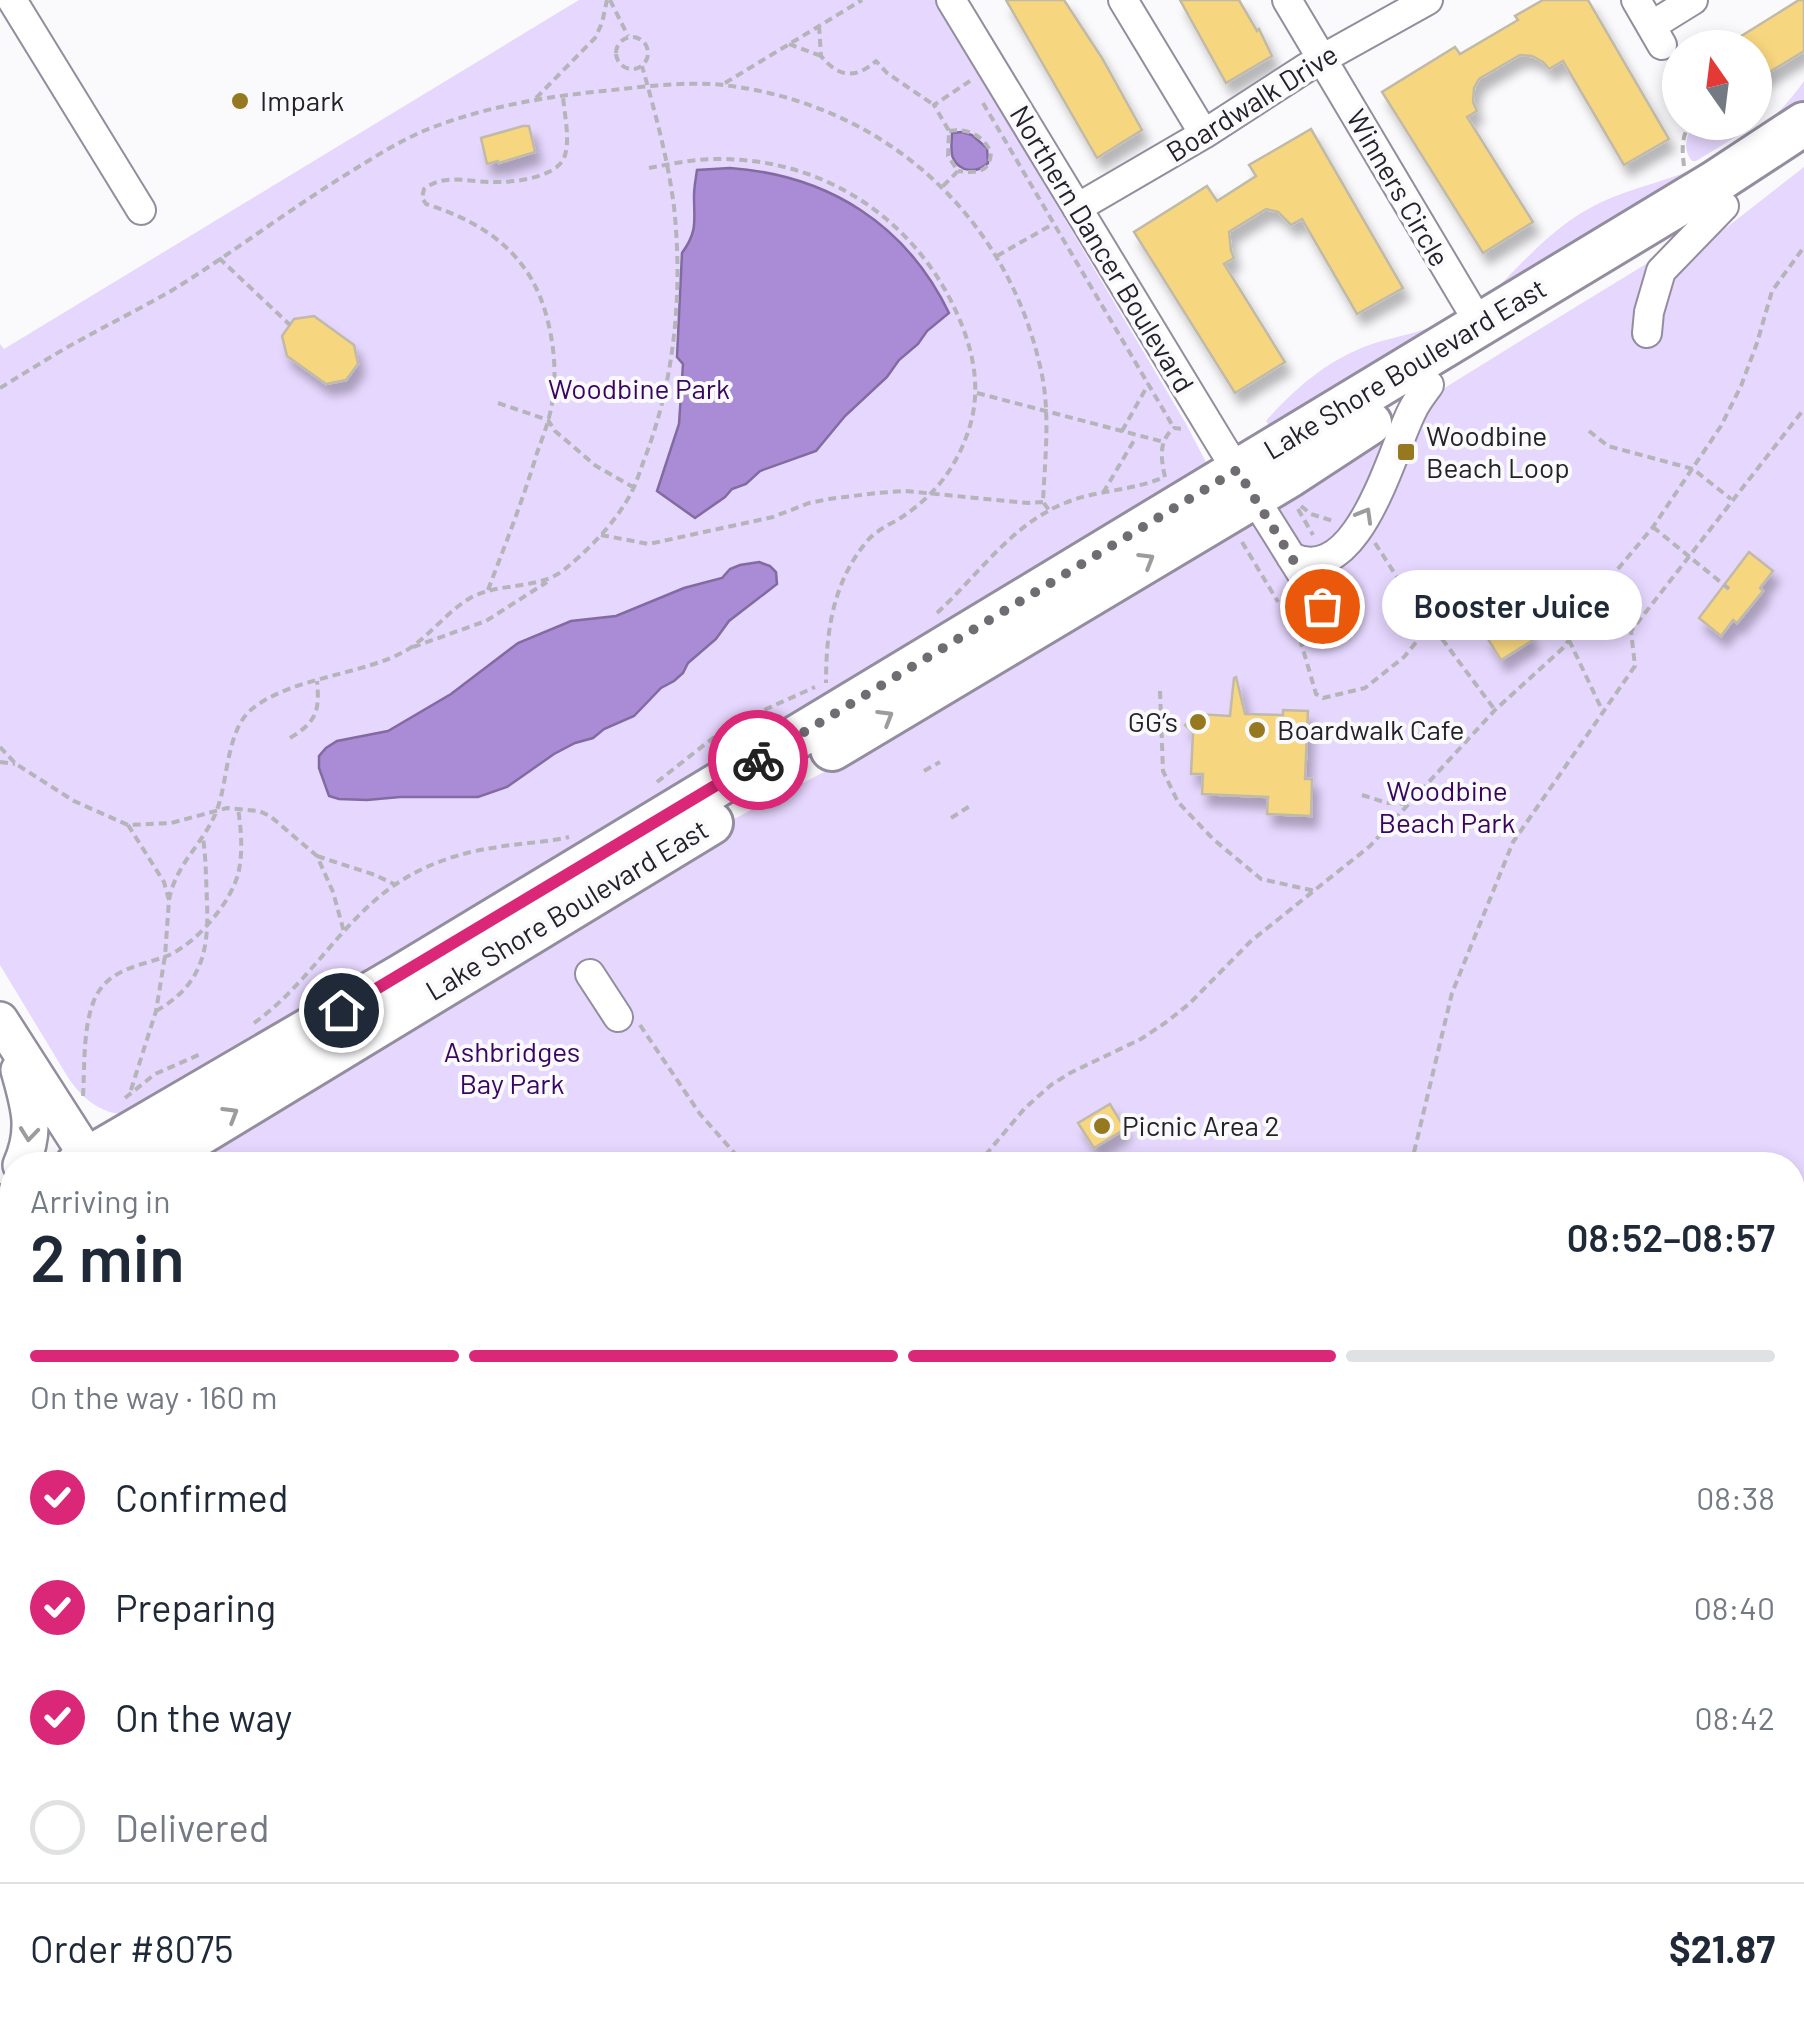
<!DOCTYPE html>
<meta charset="utf-8">
<style>
:root{--surface:#fff;--page:#f6f6f7;--text:#1f2937;--muted:#747a83;--line:#e0e1e3;--accent:#db2777}
body{margin:0;font-family:Barlow,sans-serif;background:var(--page);color:var(--text);height:100vh;display:flex;flex-direction:column;font-size:38px;white-space:nowrap}
*{box-sizing:border-box;margin:0}
p{font-size:32px;color:var(--muted)}
.icon{flex:none;width:55px;height:55px;fill:none;stroke:currentColor;stroke-width:2;stroke-linecap:round;stroke-linejoin:round}
.map{position:relative;flex:1;overflow:hidden}
.details{position:absolute;left:0px;top:1152px;width:1805px;height:882px;display:flex;flex-direction:column;background:var(--surface);border-radius:40px 40px 0 0;box-shadow:0 5px 15px #0003}
.details>*{flex:none}
.needle{width:65px;rotate:346deg}
.tools{position:absolute;left:1662px;top:30px;display:grid;gap:20px}
.tools a{display:grid;place-items:center;width:110px;height:110px;border-radius:50%;background:var(--surface);box-shadow:0 5px 15px #0003;font-size:50px}
.pin{position:absolute;display:grid;place-items:center;width:85px;height:85px;color:#fff;margin:-42px;border:5px solid #fff;border-radius:50%;box-shadow:0 2px 10px #0007}
.courier{position:absolute;display:grid;place-items:center;width:100px;height:100px;margin:-50px;border:8px solid #db2777;border-radius:50%;background:#fff;color:#222;box-shadow:0 2px 12px #0007}
.bubble{position:absolute;height:70px;border-radius:35px;background:var(--surface);box-shadow:0 5px 15px #0003;font-size:32px;font-weight:600;line-height:70px;text-align:center}
.headline em{font-style:normal;font-weight:600}
.headline div{display:flex;flex-direction:column-reverse}
.headline{display:flex;align-items:center;justify-content:space-between;height:170px;padding:0 30px}
h1{font-size:65px;font-weight:600;line-height:75px}
.bar{display:grid;grid-template-columns:repeat(4,1fr);gap:15px 10px;align-content:center;height:120px;padding:0 30px}
.bar i{height:12px;border-radius:8px;background:var(--line)}
.bar .selected{background:var(--accent)}
.bar p{grid-column:span 4}
.line{display:flex;align-items:center;gap:25px;padding:0 30px;border-top:2px solid var(--line)}
.line div{flex:1}
ol{padding:0 30px;list-style:none}
li{display:flex;align-items:center;gap:30px;height:110px}
li p{margin-inline-start:auto}
li .icon{padding:10px;border-radius:50%;background:var(--accent);color:#fff;stroke-width:4}
li:last-child{color:var(--muted)}
li i{width:55px;height:55px;border:5px solid var(--line);border-radius:50%}
.map>svg:first-child{display:block}
.green{fill:#e6d7fe}
.water{fill:#aa8bd5;stroke:#826ba1;stroke-width:2.5}
.building{fill:#f7d680;stroke:#c1baa8;stroke-width:2.5;filter:url(#shadow)}
.lines{fill:none;stroke-linecap:round;stroke-linejoin:round}
.minor-casing{stroke:#938d9e;stroke-width:32}
.major-casing{stroke:#938d9e;stroke-width:40}
.highway-casing{stroke:#938d9e;stroke-width:48}
.path{stroke:#b5b4b8;stroke-width:4;stroke-dasharray:8 5;stroke-linecap:butt}
.minor{stroke:#fff;stroke-width:28}
.major{stroke:#fff;stroke-width:35}
.highway{stroke:#fff;stroke-width:42}
.oneway{stroke:#9c9b9e}
.done{stroke:#6f6d72;stroke-width:10;stroke-dasharray:0 18}
.route{stroke:#db2777;stroke-width:12}
.poi-dot{fill:#967820;stroke:#faf9fc;stroke-width:4}
.labels{text-anchor:middle;stroke-width:8;stroke-linejoin:round;paint-order:stroke}
.poi-label{font-size:28px;fill:#242128;stroke:#faf9fc;text-anchor:start}
.street-label{font-size:28px;fill:#242128;stroke:#faf9fc}
.park-label{font-size:28px;fill:#390562;stroke:#faf9fc}
</style>
<div class="map">
<svg width="1804" height="2034" viewBox="0 0 1804 2034">
<defs>
<filter id="shadow"><feDropShadow dx="6" dy="11" stdDeviation="5" flood-color="#0004"/></filter>
</defs>
<rect width="100%" height="100%" fill="#faf9fc"/>
<path class="green" d="M579 0H935L1185 422 1208 466 972 614 127 1114C102 1115 83 1099 69 1079L0 965V344L4 349Z
M1804 81V106L1498 290 1497 288C1526 259 1553 228 1590 208 1622 190 1658 184 1691 170 1737 152 1776 121 1804 81Z
M1746 123 1747 130 1696 161H1692C1682 149 1686 135 1695 123Z
M1804 167V2034H1430L1412 2023 1792 2022V1165H172L715 829 866 750 1038 653 1055 628C1255 507 1452 382 1651 261L1672 270Z
M1446 319 1447 322 1271 428 1266 421C1296 387 1329 359 1372 344 1399 335 1421 334 1446 319Z"/>
<path class="water" d="M962 132 972 135 987 148 988 163C978 173 960 173 953 158 950 151 952 141 952 133Z
M730 168C828 175 906 224 949 313L927 331 918 344 899 360 887 377 845 416 816 451 760 471 746 484 732 489 725 497 695 518 657 491 679 424 683 364 677 357 682 253C698 231 694 221 694 196 694 187 696 178 697 170Z
M759 562 770 566 776 572 777 584 729 621 716 639 688 663 683 673 674 681 661 688 634 716 604 729 593 738 575 743 554 754 507 787 478 797H400L367 800 339 799 329 796 319 768V756L326 748 337 741 388 731 451 694 518 643 571 621 616 616 684 588 722 578 730 569 740 565Z
M12 1333V2022L891 2023 883 2034H0V1341Z"/>
<path class="building" d="M1006 0H1064L1102 58 1142 130 1097 158Z
M1180 0H1239L1257 31 1259 29 1272 56 1226 83Z
M1543 0H1588L1669 139 1624 165 1563 61 1549 69 1543 62 1532 56 1520 55 1479 79 1474 88 1473 102 1477 111 1467 117 1533 222 1483 253 1382 92 1455 47 1460 54 1518 20 1515 16Z
M1799 0H1804V51L1755 81V48H1722Z
M523 126H529L535 152 499 163 498 161 487 164 481 138Z
M1311 129 1403 288 1357 314 1302 219 1291 225 1278 212 1266 209 1229 232 1231 251 1234 258 1224 264 1285 362 1235 393 1134 232 1207 186 1217 201 1256 176 1249 165Z
M314 316 354 345 358 364 346 380 326 384 287 356 282 336 294 319Z
M1749 552 1773 571 1760 588 1763 591 1737 623 1733 620 1721 636 1699 618Z
M1519 616 1533 640 1501 660 1486 636Z
M1236 677 1245 714 1283 715V710L1308 711 1305 779H1312L1311 816 1267 814 1268 797 1202 794 1203 774H1191L1193 733 1185 725 1197 714 1230 716 1234 678Z
M1110 1104 1125 1129 1094 1148 1078 1123Z"/>
<g class="lines">
<defs>
<path id="minor" d="M12 0 141 210
M951 0 1223 448 1322 606
M1123 0 1204 134
M1287 0 1479 323
M1636 0 1662 45
M1651 26 1693 0
M1077 208 1204 134 1306 68 1428 0
M1647 333 1649 312 1661 271 1724 206
M1291 557C1358 589 1391 452 1412 411 1416 402 1423 393 1429 385
M590 974 618 1017
M1214 2022 1235 2034
M1184 2034 1191 2022"/>
<path id="major" d="M0 1020 93 1165
M19 1070C29 1106 37 1129 21 1165"/>
<path id="highway" d="M832 749 1289 476 1370 423
M77 1165 403 975 1714 183 1804 124
M148 1165 711 823
M0 1211 12 1204
M0 1254 12 1247"/>
</defs>
<use href="#minor" class="minor-casing"/>
<use href="#major" class="major-casing"/>
<use href="#highway" class="highway-casing"/>
<path class="path" d="M610 0 628 36
M819 26 821 56C839 78 856 79 876 61L887 73 934 105
M616 53a16 16 0 1 1 32 0a16 16 0 1 1-32 0Z
M789 44 821 56
M1672 63 1680 76
M725 83 862 0
M536 98 595 38 602 23 607 0
M983 103 1174 428
M949 131C968 128 982 135 991 152 990 174 975 173 958 171
M1684 166C1682 150 1681 136 1691 122
M649 168C671 164 694 159 717 159 820 158 910 215 954 307 973 347 983 389 968 432 955 470 933 497 899 519 888 525 876 531 868 540 833 581 826 631 826 683
M943 186 958 171 948 156 949 131 934 105 970 81
M997 256 1053 224
M219 258 290 325
M0 388C28 371 56 353 84 338 113 322 143 307 171 291 231 254 287 211 347 174 373 158 399 141 426 130 483 107 543 97 603 91 642 87 684 81 723 85 881 103 1005 212 1040 366 1051 411 1045 456 1043 502L1049 510
M977 393 1164 442
M498 403 548 420 555 431 596 466 633 487
M1122 431 1149 383
M1589 431 1608 446 1693 469 1731 499
M1165 477C1161 459 1158 441 1174 428L1185 429
M1103 493 1136 437
M1301 506 1311 514 1333 521
M1298 509 1313 535
M1653 527 1729 589
M601 535 649 544 773 517 809 503 829 499 877 493 905 491 1028 503 1043 502
M1242 542 1278 602
M1375 543 1404 588 1495 710
M488 590C505 545 523 500 537 453 542 439 548 424 551 409 557 378 555 349 547 318 531 255 486 223 426 204L422 198 424 189C444 173 469 182 492 182 512 183 555 178 564 158 571 140 564 114 563 95
M937 613C978 575 1012 524 1065 503 1096 490 1131 491 1162 478
M1300 639 1316 694 1323 698 1365 688 1404 657 1431 624
M1569 640 1603 712
M413 647 486 621 547 582
M1160 691 1163 771 1178 802 1213 839 1261 879 1315 891
M290 738C316 722 320 712 317 681
M0 747 16 764 74 801 128 825 171 823 227 808 259 811 270 816 317 856 333 892 344 932
M0 762 15 764
M924 771 940 762
M657 782 713 738 753 715 815 687
M1362 795 1387 803 1410 804
M951 818 970 806
M128 825 164 882 169 900 165 956 156 1011 130 1093
M317 856 375 875 396 885
M169 900C176 862 206 842 218 807 228 778 227 729 252 709 291 677 364 675 407 650 431 635 447 611 472 597 501 582 540 590 565 569 587 551 611 527 626 502 634 490 639 474 644 460 675 381 683 291 674 207 668 159 655 112 642 66
M156 1011C202 985 209 951 207 902 206 880 206 859 203 837
M254 1023C311 983 344 915 404 879 430 863 463 852 492 848 518 843 543 843 569 837
M640 1025 700 1114 745 1165
M83 1096C85 1066 82 1017 99 991 114 968 143 965 167 956 196 944 233 901 239 870 243 849 241 829 238 808
M125 1098 155 1074 203 1053
M977 1165 1025 1108 1051 1085 1070 1073 1141 1039 1165 1023 1189 1004 1251 941 1370 846 1495 710 1562 649 1572 636 1587 606 1653 527 1721 426 1741 386 1757 343 1772 291 1804 247
M1411 1165 1452 993 1513 842 1635 666 1631 631 1804 409
M0 1295 12 1288
M1792 1976 1804 1978
M1792 2012 1804 2019
M1569 2022 1581 2034
M579 2034 586 2022
M703 2034 711 2022"/>
<use href="#minor" class="minor"/>
<use href="#major" class="major"/>
<use href="#highway" class="highway"/>
</g>
<defs><path id="oneway-chevron" d="M-2-3.5L2.5 0L-2 3.5" fill="none" stroke-width="1.6" stroke-linecap="round" stroke-linejoin="round" transform="scale(2.5)"/></defs>
<g class="oneway">
<use href="#oneway-chevron" transform="translate(1365 515) rotate(-60)"/>
<use href="#oneway-chevron" transform="translate(1147 560) rotate(-31)"/>
<use href="#oneway-chevron" transform="translate(886 717) rotate(-31)"/>
<use href="#oneway-chevron" transform="translate(231 1114) rotate(-31)"/>
<use href="#oneway-chevron" transform="translate(29 1134) rotate(96)"/>
</g>
<g class="lines">
<path class="done" d="M758 760 1237 470 1322 606"/>
<path class="route" d="M341 1010 758 760"/>
</g>
<g class="poi-dot">
<circle cx="240" cy="101" r="10"/>
<rect x="1396" y="442" width="20" height="20" rx="5"/>
<circle cx="1198" cy="722" r="10"/>
<circle cx="1257" cy="730" r="10"/>
<circle cx="1102" cy="1126" r="10"/>
</g>
<g class="labels">
<g class="poi-label">
<text x="260" y="111">Impark</text>
<text x="1426" y="446">Woodbine<tspan x="1426" dy="32">Beach Loop</tspan></text>
<text x="1178" y="732" text-anchor="end">GG’s</text>
<text x="1277" y="740">Boardwalk Cafe</text>
<text x="1122" y="1136">Picnic Area 2</text>
</g>
<g class="street-label">
<text transform="translate(1252 103) rotate(-32)" y="10">Boardwalk Drive</text>
<text transform="translate(1398 188) rotate(60)" y="10">Winners Circle</text>
<text transform="translate(1102 249) rotate(59)" y="10">Northern Dancer Boulevard</text>
<text transform="translate(1405 369) rotate(-31)" y="10">Lake Shore Boulevard East</text>
<text transform="translate(567 910) rotate(-31)" y="10">Lake Shore Boulevard East</text>
</g>
<g class="park-label">
<text x="639" y="399">Woodbine Park</text>
<text x="1447" y="801">Woodbine<tspan x="1447" dy="32">Beach Park</tspan></text>
<text x="512" y="1062">Ashbridges<tspan x="512" dy="32">Bay Park</tspan></text>
</g>
</g>
</svg>
<div class="tools">
<a><svg class="needle" viewBox="-14 -14 28 28"><path d="M0-13l5 13h-10z" fill="#e53935"/><path d="M0 13l5-13h-10z" fill="#747a83"/></svg></a>
</div>
<div class="pin" style="left:1322px;top:606px;background:#ea580c"><svg class="icon" aria-label="bag" viewBox="0 0 24 24"><path d="M5 8h14l-1 12H6zM9 8a3 3 0 0 1 6 0"/></svg></div>
<div class="pin" style="left:341px;top:1010px;background:#1f2937"><svg class="icon" aria-label="home" viewBox="0 0 24 24"><path d="M3 11l9-7 9 7M6 9v11h12V9"/></svg></div>
<div class="courier" style="left:758px;top:760px"><svg class="icon" aria-label="bike" viewBox="0 0 24 24"><circle cx="6" cy="16" r="4"/><circle cx="18" cy="16" r="4"/><path d="M6 16l4-8h5l3 8M10 8l3 8H6M13 5h3"/></svg></div>
<div class="bubble" style="left:1382px;top:570px;width:260px">Booster Juice</div>
<section class="details">
<div class="headline"><div><h1>2 min</h1><p>Arriving in</p></div><em>08:52–08:57</em></div>
<div class="bar"><i class="selected"></i><i class="selected"></i><i class="selected"></i><i></i><p>On the way · 160 m</p></div>
<ol>
<li><svg class="icon" aria-label="check" viewBox="0 0 24 24"><path d="M5 12l5 5 9-10"/></svg>Confirmed<p>08:38</p></li>
<li><svg class="icon" aria-label="check" viewBox="0 0 24 24"><path d="M5 12l5 5 9-10"/></svg>Preparing<p>08:40</p></li>
<li><svg class="icon" aria-label="check" viewBox="0 0 24 24"><path d="M5 12l5 5 9-10"/></svg>On the way<p>08:42</p></li>
<li><i></i>Delivered</li>
</ol>
<div class="line" style="height:130px"><div>Order #8075</div><b>$21.87</b></div>
</section>
</div>
